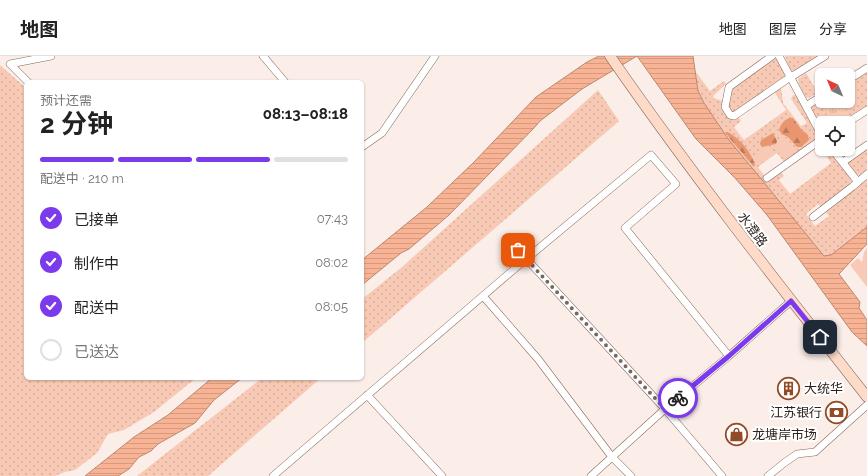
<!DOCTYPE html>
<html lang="zh">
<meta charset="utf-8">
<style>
:root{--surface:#fff;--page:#f6f6f6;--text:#222;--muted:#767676;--line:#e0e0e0;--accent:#7c3aed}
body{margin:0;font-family:Raleway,"Noto Sans SC",sans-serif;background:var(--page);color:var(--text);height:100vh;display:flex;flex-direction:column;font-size:15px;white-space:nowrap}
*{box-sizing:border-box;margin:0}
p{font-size:13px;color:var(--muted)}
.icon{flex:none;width:22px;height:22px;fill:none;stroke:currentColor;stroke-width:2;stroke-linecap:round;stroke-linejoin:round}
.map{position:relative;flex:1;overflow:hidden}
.side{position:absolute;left:24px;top:24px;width:340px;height:300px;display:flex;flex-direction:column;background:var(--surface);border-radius:6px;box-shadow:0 1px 3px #0004}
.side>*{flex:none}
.needle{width:26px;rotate:316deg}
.tools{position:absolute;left:815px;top:12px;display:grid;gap:8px}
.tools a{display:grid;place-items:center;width:40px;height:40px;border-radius:6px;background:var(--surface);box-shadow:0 1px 3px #0004;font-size:20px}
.pin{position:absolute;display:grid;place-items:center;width:34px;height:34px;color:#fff;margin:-17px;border-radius:8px;box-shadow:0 2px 6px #0006}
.courier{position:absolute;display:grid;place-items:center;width:40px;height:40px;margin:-20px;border:3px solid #7c3aed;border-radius:50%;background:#fff;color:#222;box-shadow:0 1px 5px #0007}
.summary em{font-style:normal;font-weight:700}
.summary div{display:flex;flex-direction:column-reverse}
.summary{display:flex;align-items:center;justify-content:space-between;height:68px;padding:0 16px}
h1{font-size:26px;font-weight:700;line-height:30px}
.bar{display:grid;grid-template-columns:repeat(4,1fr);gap:6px 4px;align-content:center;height:48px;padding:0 16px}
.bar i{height:5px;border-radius:3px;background:var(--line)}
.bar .selected{background:var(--accent)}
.bar p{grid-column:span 4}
ol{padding:0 16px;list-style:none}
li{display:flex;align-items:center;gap:12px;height:44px}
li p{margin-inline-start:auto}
li .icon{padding:4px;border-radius:50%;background:var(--accent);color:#fff;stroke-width:4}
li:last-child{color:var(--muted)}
li i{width:22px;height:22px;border:2px solid var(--line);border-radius:50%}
header{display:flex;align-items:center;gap:24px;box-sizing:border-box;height:56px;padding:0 20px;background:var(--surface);border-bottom:1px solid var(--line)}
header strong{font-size:19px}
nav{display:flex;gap:22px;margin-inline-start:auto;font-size:14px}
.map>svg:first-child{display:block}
.grass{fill:url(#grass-dots)}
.forest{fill:url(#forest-firs)}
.park{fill:url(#park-tufts)}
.pitch{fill:#f8cab6}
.water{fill:url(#water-rules);stroke:#bb8871}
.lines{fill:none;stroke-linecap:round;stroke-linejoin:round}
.street-casing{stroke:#84685c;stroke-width:8}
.secondary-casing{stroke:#84685c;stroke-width:11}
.street{stroke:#fff;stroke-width:7}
.secondary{stroke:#fedac9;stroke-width:10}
.done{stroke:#766964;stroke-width:4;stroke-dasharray:0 7.2}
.route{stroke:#7c3aed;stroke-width:5}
.labels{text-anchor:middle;stroke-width:4;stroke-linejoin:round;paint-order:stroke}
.street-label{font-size:13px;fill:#2e221d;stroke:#fff}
.poi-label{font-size:13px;fill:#2e221d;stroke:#fff;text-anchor:start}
</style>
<header>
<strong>地图</strong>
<nav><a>地图</a><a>图层</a><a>分享</a></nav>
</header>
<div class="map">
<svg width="867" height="420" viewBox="0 0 867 420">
<defs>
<pattern id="grass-dots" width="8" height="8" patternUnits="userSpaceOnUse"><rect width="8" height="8" fill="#f8cab6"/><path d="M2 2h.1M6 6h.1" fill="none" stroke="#d5ad9c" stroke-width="1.8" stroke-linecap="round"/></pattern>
<pattern id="forest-firs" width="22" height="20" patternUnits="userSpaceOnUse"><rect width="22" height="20" fill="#e9956f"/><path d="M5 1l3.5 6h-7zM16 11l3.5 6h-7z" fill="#bd795b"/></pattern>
<pattern id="park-tufts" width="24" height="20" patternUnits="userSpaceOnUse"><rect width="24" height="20" fill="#f8cab6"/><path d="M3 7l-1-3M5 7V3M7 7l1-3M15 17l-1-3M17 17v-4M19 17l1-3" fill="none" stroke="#d5ad9c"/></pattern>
<pattern id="water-rules" width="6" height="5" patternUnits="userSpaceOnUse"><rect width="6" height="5" fill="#f8b395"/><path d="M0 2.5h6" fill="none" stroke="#d59a80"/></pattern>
</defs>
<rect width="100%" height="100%" fill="#fbeee8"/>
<path class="grass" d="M785 0H822L796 16 790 13Z
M773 2 778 3 785 19 783 23 732 57 726 50 731 32Z
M0 9 26 32V322H196L154 356 124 374 108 378 97 397 75 414 65 416 55 420H0Z
M867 14V51L843 67H822V73L812 53V51L822 42V45H848V26Z
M696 16 710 35 724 25 726 28 714 39 713 42 723 45 728 60 733 64 738 60 741 65 734 71 744 84 786 54 774 35 781 31 783 47 801 70 807 67 791 43 793 39H796L817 79 816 83 784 106 777 97 758 111 768 125 780 116 784 120 779 124 790 138 831 107 823 95 824 93H828L850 122 852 126 851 130 822 152 818 148 806 158 815 170 829 160 825 155 867 123V171L831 200H824L762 124 729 84 704 47 698 35Z
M806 17 818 37 809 42 806 41 799 28 798 23Z
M598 34 619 65 362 287V243L401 212Z
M867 91V113L859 119 855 117 848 107 849 103Z
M262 322H321L208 420H137Z"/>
<path class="forest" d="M789 62H793L801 73 808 79 809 84 801 91H797L788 81 782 78 779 74C781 68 783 65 789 62Z
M725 76H728C741 84 750 94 755 109L754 111 731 84Z
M773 77 777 85 776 88 762 91 760 88 761 84Z"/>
<path class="park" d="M830 45H845C848 54 845 62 837 67H829L826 64 827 53Z"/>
<path class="pitch" d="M786 82 796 94 785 103 775 90Z
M768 91 773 98 761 107 756 101Z
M867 192V231L850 209 858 202 862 206 864 196Z"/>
<path class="water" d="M599 0H637L582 33 540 65 534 72 449 159 409 193 401 197 362 229V204L427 151 474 106 536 41 587 6Z
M637 0H693L698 35 704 47 729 84 762 124 824 200 831 199 867 171V188L839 218 860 246 859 252 867 264V290L852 276 767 159 735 122 696 83Z
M212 322H242L214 344 195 367 158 388 151 395 139 401 129 413 118 420H85L134 381 168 359Z"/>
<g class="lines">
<defs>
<path id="street" d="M263 0 285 26
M772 0 729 31 725 51 730 59 734 60 786 24 825 0
M779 0 822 80
M848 24 867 12
M28 26 10 8 51 0
M806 50 822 40
M847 67 867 54
M362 91 382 77 435 0
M832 93 858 126 867 118
M843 106 867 89
M767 122 822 83
M813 161 852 131 858 126
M509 184 665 353 722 420
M483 240 538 303 612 401 631 420
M367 339 442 420
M273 420 526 203 651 99 676 128 625 172 729 300
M591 420 665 353 729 300 791 245
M768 420 784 407 797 398 815 396 867 349"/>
<path id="secondary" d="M610 0C691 117 779 229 867 341"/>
</defs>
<use href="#street" class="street-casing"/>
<use href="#secondary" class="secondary-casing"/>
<use href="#street" class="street"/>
<use href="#secondary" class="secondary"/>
</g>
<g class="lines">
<path class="done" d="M518 194 665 353 678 342"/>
<path class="route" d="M678 342 729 300 791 245 820 281"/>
</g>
<defs>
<symbol id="building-ring" viewBox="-11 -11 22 22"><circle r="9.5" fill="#fff" stroke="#924a27" stroke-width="1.5"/><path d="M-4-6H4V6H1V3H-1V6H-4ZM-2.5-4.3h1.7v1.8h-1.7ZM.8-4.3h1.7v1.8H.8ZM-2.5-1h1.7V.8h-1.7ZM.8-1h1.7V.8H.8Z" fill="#924a27"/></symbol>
<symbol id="bank-ring" viewBox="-11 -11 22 22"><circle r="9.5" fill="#fff" stroke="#924a27" stroke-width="1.5"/><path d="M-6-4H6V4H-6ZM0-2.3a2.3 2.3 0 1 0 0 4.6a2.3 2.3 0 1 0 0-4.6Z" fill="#924a27"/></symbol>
<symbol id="shop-ring" viewBox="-11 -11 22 22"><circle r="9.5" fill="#fff" stroke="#924a27" stroke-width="1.5"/><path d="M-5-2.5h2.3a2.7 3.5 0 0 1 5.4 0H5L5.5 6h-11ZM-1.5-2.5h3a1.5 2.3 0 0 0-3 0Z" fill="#924a27"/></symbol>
</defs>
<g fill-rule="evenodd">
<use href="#building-ring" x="776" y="320" width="25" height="25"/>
<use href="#bank-ring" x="824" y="344" width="25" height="25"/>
<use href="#shop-ring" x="724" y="366" width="25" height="25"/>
</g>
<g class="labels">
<g class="street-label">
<text transform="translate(753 173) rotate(53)" y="5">水澄路</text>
</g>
<g class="poi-label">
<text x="804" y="337">大统华</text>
<text x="822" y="361" text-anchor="end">江苏银行</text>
<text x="752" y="383">龙塘岸市场</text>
</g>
</g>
</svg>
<div class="tools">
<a><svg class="needle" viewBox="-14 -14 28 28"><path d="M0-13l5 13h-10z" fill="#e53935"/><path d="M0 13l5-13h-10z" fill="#767676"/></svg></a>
<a><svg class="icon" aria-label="locate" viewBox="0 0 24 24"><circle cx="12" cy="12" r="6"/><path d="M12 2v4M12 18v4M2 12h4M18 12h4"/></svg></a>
</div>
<div class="pin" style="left:518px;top:194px;background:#ea580c"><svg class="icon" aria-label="bag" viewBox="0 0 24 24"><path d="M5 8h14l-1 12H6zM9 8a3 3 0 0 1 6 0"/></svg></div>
<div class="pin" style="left:820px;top:281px;background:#1f2937"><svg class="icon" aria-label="home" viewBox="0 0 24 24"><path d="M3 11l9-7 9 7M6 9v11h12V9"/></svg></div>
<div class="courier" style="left:678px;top:342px"><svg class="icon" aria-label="bike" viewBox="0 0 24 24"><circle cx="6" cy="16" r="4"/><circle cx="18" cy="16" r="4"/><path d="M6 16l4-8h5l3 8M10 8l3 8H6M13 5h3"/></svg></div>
<section class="side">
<div class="summary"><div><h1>2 分钟</h1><p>预计还需</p></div><em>08:13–08:18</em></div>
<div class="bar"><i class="selected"></i><i class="selected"></i><i class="selected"></i><i></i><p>配送中 · 210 m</p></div>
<ol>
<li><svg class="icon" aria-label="check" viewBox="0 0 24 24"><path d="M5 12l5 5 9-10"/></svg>已接单<p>07:43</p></li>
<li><svg class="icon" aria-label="check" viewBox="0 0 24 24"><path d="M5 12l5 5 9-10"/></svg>制作中<p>08:02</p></li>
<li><svg class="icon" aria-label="check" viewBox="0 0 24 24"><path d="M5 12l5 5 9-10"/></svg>配送中<p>08:05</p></li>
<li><i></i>已送达</li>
</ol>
</section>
</div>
